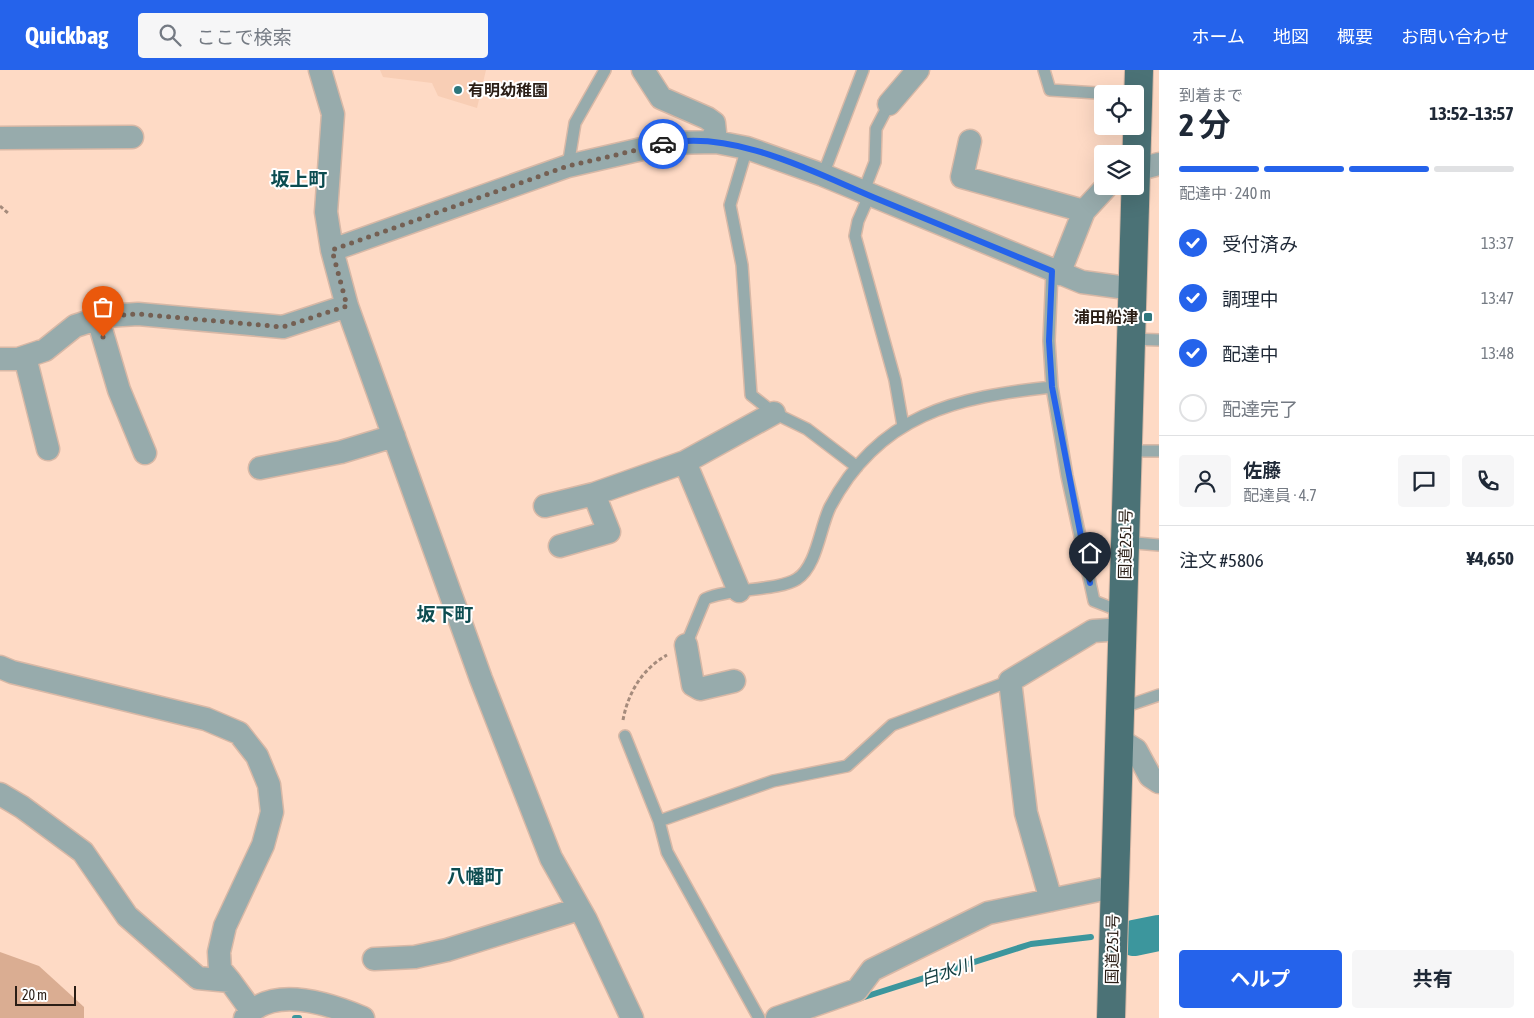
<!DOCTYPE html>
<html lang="ja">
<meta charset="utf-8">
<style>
:root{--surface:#fff;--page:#f6f6f7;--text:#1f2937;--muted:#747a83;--line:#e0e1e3;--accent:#2563eb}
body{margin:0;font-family:"Asap Condensed","Noto Sans JP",sans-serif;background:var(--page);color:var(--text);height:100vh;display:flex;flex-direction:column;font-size:19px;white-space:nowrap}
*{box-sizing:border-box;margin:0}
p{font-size:16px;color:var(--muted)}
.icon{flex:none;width:28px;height:28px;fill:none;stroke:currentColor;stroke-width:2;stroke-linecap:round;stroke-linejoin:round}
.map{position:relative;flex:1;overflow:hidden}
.drawer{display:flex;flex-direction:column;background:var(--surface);width:375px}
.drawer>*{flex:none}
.fabs{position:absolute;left:1094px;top:15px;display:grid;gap:10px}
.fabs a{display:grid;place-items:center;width:50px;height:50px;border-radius:5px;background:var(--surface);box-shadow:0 5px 20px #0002;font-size:25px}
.scale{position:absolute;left:15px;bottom:12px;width:61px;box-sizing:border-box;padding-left:5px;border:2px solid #2a1e16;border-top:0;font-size:14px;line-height:18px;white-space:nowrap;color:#2a1e16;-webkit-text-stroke:4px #fff;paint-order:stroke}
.pin{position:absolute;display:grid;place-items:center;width:42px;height:42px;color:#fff;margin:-51px -21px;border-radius:50% 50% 50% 0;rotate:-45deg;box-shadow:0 0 5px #0007}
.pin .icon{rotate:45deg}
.courier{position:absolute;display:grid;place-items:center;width:50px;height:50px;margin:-25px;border:4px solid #2563eb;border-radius:50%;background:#fff;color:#222;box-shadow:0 1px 6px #0007}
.head em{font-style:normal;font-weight:700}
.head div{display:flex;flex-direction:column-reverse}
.head{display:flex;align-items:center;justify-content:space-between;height:85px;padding:0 20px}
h1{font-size:32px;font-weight:700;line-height:38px}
.bar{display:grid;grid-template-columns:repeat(4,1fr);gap:8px 5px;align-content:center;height:60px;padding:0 20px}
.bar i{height:6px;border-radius:4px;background:var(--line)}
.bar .on{background:var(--accent)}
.bar p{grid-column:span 4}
.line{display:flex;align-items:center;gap:12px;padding:0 20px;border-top:1px solid var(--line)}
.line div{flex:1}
.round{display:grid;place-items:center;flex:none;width:52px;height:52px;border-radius:5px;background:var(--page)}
ol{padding:0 20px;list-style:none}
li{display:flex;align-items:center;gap:15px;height:55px}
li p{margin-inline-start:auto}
li .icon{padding:5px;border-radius:50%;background:var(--accent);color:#fff;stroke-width:4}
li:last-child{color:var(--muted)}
li i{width:28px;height:28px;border:2px solid var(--line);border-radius:50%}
.cta{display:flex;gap:10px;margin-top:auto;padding:10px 20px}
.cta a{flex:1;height:58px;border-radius:5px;background:var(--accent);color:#fff;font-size:20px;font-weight:700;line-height:58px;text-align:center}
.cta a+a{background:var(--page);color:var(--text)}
header{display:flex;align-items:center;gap:30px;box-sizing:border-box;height:70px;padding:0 25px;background:var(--accent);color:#fff}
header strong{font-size:24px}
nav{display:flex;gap:28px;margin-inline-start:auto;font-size:18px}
.search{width:350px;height:45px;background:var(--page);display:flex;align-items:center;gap:12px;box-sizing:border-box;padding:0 18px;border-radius:5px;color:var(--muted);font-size:19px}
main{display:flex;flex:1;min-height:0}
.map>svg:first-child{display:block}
.built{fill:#f8ceb5}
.green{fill:#daad92}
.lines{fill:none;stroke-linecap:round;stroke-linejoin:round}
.stream{stroke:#3c969d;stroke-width:6}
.river{stroke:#3c969d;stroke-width:36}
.service-casing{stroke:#d8b8a6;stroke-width:14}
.minor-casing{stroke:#d8b8a6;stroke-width:25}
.trunk-casing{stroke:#d8b8a6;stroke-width:30}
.path{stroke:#a58b7c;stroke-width:3;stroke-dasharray:4 2.5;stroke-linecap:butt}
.service{stroke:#97abac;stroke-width:11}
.minor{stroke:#97abac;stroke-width:22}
.trunk{stroke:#4b7276;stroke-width:28}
.done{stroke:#746053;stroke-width:5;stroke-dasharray:0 9}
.route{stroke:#2563eb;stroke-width:6}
.poi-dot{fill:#2d767c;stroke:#fff;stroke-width:2}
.labels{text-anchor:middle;stroke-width:4;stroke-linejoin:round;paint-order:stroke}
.poi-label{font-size:16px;font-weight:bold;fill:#2a1e16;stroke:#fff;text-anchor:start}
.street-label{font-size:16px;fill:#2a1e16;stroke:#fff}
.water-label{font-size:18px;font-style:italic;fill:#133d40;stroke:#fff}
.quarter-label{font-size:19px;font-weight:bold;fill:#0c4c50;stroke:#fff}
</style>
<header>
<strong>Quickbag</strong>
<div class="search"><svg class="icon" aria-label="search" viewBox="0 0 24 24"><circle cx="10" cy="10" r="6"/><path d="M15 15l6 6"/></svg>ここで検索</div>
<nav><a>ホーム</a><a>地図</a><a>概要</a><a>お問い合わせ</a></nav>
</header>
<main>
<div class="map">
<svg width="1159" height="948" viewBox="0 0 1159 948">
<rect width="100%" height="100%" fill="#fedac5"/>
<path class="built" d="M380 0H486L477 38 438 26 432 13 383 7Z"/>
<path class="green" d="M0 882 39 896 84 937V948H0Z"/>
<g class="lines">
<path class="stream" d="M858 929 1031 874 1091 867
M295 948H299"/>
<path class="river" d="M1134 868 1159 863"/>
<defs>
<path id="service" d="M1044 0 1050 20 1113 24
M747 78 730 135 742 195 751 325 774 343 807 359 857 397
M568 96 575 53 605 0
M823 105 863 0
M863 123 875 92 876 59 889 34
M869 126 858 151 855 166 895 310 903 356
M1052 201 1049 271 1052 317 1067 406 1094 531 1122 542
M1131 269 1159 270
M1128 381H1159
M1124 472 1159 475
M686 575 705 529C729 518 778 521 797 509 817 496 820 457 830 437 879 344 956 327 1052 317
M1121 638 1159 625
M625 666 659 751 667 782 759 948
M659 751 773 711 847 696 892 655 1010 611"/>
<path id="minor" d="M320 0 333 44 326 142 332 180 347 236 481 609 551 788 586 850 632 948
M643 0 661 28 707 48 714 53 716 72
M889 34 918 0
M0 68 132 67
M970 71 962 107 1084 141
M1136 100 1159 94
M332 180 568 96 668 73 716 72 747 78 823 105 1082 212 1134 219
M1059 204 1084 141 1107 116
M98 249 119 320 145 383
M25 287 48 379
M0 289H18L45 280 75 256 106 246 138 244 283 257 347 236
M685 392 739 521
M260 398 341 382 394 366
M545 436 594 424
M560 476 609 462 594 424 685 392 774 343
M686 575 693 615 700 619 734 611
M0 597 12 602 206 649 239 663 257 686 269 715 272 742 263 775 225 856 219 882 220 899 230 911
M1118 669 1136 680 1150 706 1159 712
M0 724 22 737 83 782 127 846 198 908 230 911 251 940
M1051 830 1026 743 1010 611 1093 561 1123 559
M374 889 415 887 447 880 579 839
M245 948C272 914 330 934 363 948
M777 948 857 920 872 900 988 843 1113 817"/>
<path id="trunk" d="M1111 948 1139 0"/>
</defs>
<use href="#service" class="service-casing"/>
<use href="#minor" class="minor-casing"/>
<use href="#trunk" class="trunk-casing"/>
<path class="path" d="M0 136 9 144
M623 650C628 623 642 599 667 585"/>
<use href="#service" class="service"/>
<use href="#minor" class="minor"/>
<use href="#trunk" class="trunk"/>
</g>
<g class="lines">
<path class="done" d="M103 267 98 249 106 246 138 244 283 257 347 236 332 180 568 96 663 74"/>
<path class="route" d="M663 74C733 58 817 104 880 130 937 154 995 177 1052 201L1049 271 1052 317 1090 513"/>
</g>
<g class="poi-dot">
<circle cx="458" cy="20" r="5"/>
<rect x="1143" y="242" width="10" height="10" rx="2.5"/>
</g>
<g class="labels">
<g class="poi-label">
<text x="468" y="26">有明幼稚園</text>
<text x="1138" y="253" text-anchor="end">浦田船津</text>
</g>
<g class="street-label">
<text transform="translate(1125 474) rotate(-89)" y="6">国道251号</text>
<text transform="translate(1112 879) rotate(-89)" y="6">国道251号</text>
</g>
<g class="water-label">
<text transform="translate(947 902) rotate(-18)" y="6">白水川</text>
</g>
<g class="quarter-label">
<text x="299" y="116">坂上町</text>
<text x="445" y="551">坂下町</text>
<text x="475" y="813">八幡町</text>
</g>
</g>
</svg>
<div class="fabs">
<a><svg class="icon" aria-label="locate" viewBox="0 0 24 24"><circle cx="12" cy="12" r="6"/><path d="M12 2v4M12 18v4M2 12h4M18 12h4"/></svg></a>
<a><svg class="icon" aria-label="layers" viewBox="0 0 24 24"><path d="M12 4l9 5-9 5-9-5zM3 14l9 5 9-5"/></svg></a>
</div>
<div class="scale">20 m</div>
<div class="pin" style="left:103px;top:267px;background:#ea580c"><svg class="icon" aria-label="bag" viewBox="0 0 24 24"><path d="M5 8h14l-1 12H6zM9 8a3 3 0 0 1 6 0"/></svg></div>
<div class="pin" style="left:1090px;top:513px;background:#1f2937"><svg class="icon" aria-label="home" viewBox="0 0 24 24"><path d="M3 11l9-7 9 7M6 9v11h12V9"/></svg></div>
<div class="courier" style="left:663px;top:74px"><svg class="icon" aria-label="car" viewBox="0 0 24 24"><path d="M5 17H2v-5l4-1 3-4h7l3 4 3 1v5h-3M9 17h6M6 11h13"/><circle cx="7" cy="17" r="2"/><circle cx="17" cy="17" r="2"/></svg></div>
</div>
<section class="drawer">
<div class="head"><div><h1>2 分</h1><p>到着まで</p></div><em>13:52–13:57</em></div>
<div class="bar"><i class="on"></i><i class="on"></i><i class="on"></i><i></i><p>配達中 · 240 m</p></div>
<ol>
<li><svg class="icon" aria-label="check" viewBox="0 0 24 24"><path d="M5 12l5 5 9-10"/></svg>受付済み<p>13:37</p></li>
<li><svg class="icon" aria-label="check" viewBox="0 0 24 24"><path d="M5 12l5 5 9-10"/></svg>調理中<p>13:47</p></li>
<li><svg class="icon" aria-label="check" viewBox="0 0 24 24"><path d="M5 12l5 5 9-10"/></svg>配達中<p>13:48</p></li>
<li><i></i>配達完了</li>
</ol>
<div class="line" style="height:90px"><a class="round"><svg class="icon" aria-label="person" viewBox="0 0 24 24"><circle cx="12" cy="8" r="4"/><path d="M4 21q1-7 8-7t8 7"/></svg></a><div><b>佐藤</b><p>配達員 · 4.7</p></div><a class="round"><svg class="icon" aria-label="chat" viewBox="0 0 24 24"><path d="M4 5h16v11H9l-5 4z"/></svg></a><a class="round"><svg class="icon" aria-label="phone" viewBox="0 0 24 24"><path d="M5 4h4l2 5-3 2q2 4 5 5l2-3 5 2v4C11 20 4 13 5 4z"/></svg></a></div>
<div class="line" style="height:65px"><div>注文 #5806</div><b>¥4,650</b></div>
<div class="cta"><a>ヘルプ</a><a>共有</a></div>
</section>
</main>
